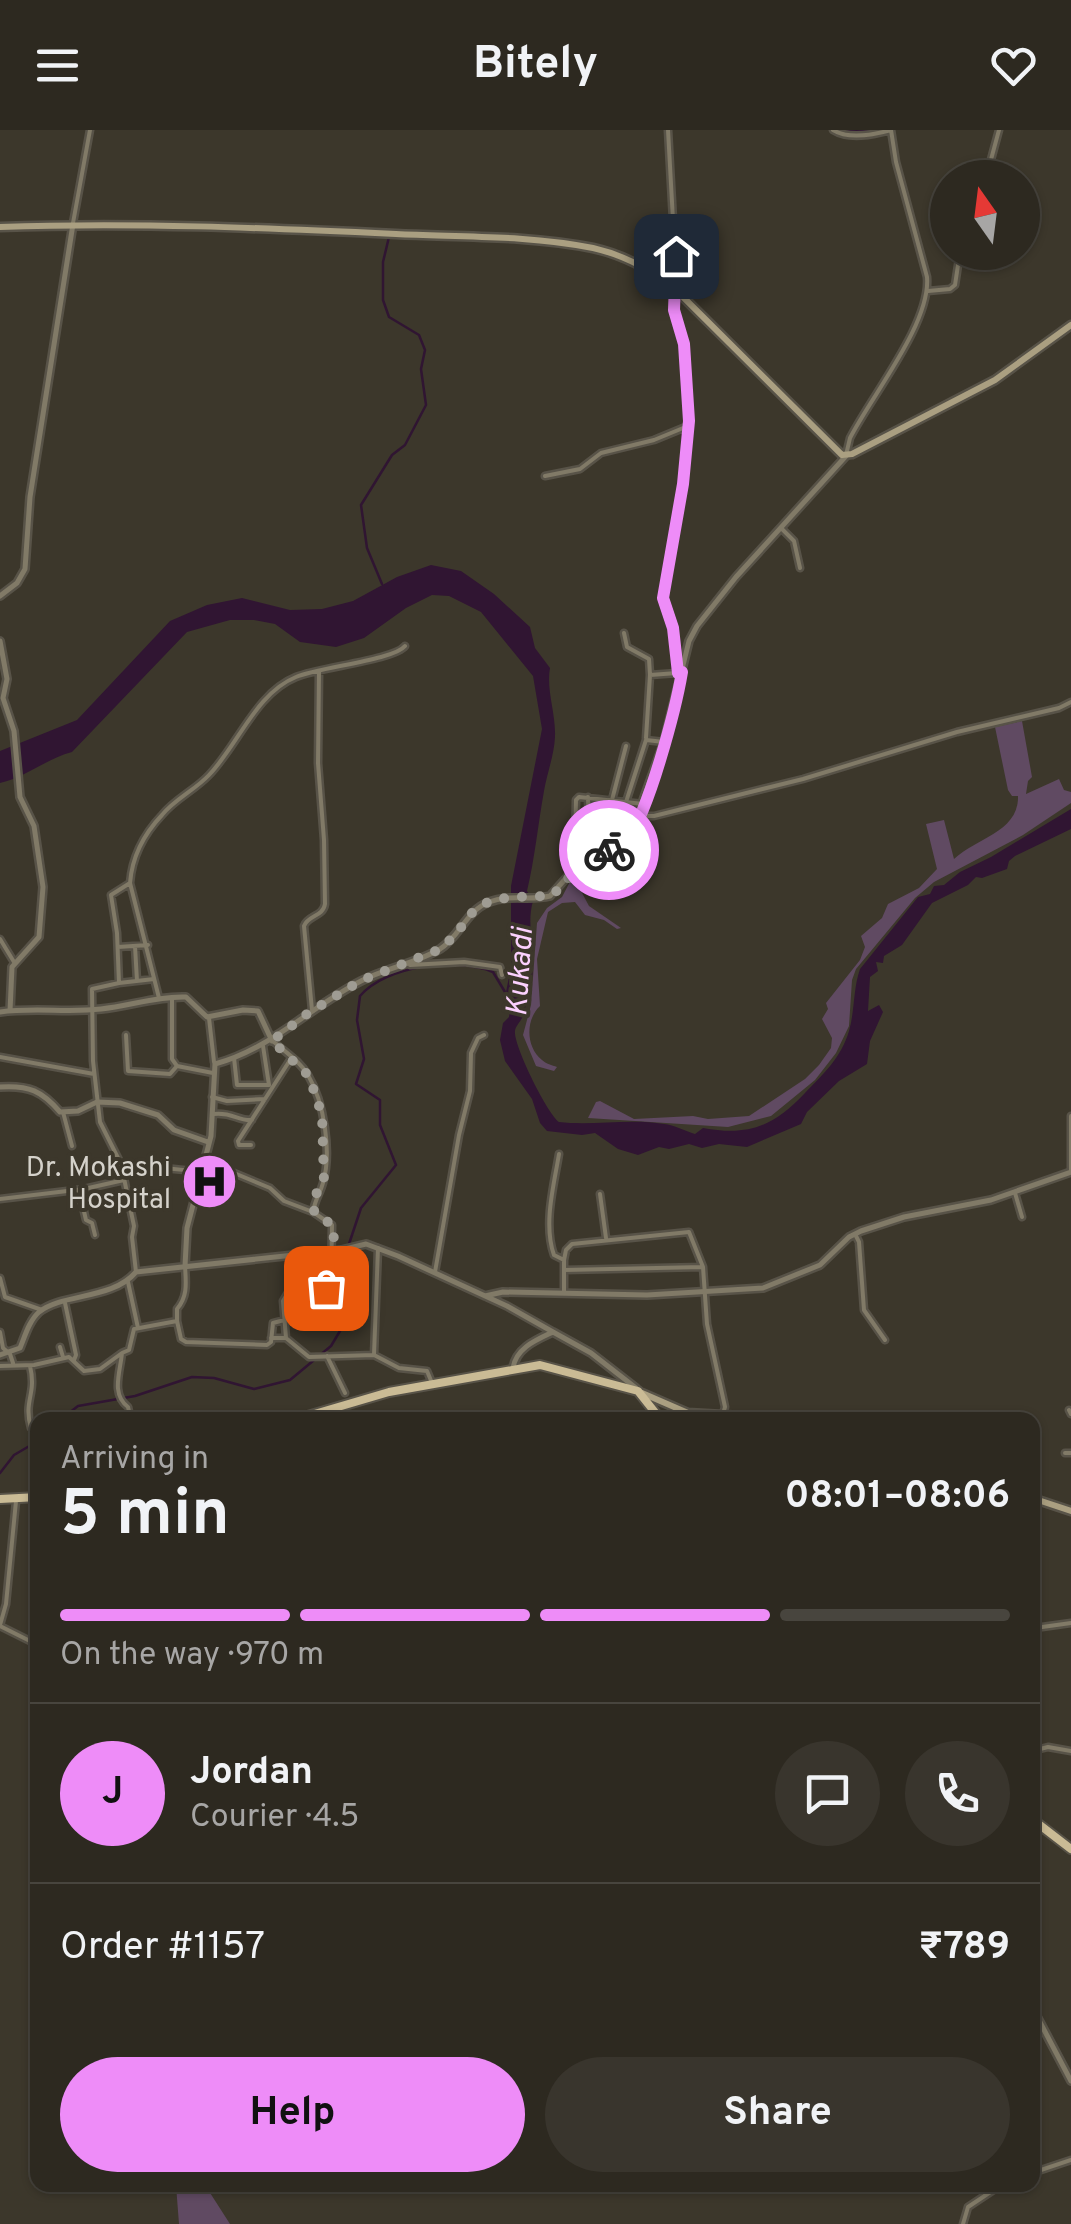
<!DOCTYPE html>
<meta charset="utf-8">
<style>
:root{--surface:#2d2920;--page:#39352d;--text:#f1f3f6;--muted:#a7a6a5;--line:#48453e;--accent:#ee8cf8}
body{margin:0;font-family:Overpass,sans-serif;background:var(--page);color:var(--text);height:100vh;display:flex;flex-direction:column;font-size:38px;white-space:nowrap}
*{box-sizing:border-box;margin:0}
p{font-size:32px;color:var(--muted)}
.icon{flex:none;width:55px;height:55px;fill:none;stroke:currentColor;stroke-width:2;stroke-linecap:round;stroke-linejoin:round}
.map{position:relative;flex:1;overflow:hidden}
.side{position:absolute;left:30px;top:1282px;width:1010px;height:780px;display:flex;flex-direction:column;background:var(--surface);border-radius:20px;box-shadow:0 2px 8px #0004,0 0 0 2px var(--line)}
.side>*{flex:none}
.needle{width:65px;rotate:346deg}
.fabs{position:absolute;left:930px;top:30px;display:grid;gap:20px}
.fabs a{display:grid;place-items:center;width:110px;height:110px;border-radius:50%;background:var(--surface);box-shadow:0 2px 8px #0004,0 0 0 2px var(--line);font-size:50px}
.pin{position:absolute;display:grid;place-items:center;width:85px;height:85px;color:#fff;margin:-42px;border-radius:20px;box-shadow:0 5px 15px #0006}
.courier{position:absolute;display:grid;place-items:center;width:100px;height:100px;margin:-50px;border:8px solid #ee8cf8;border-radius:50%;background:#fff;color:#222;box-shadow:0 2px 12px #0007}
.summary em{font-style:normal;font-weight:700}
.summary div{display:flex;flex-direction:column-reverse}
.summary{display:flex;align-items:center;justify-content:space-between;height:170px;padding:0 30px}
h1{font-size:65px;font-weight:700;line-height:75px}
.bar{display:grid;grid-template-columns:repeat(4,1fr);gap:15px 10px;align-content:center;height:120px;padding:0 30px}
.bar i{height:12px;border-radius:8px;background:var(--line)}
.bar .active{background:var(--accent)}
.bar p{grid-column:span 4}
.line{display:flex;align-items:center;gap:25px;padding:0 30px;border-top:2px solid var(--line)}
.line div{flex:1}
.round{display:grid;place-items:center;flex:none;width:105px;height:105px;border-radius:52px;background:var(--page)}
.action{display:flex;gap:20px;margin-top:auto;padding:20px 30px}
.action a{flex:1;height:115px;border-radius:60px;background:var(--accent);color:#111;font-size:40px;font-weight:700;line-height:115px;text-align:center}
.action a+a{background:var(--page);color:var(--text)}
header{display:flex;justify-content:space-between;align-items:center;height:130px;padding:0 30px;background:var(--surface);font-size:45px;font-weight:700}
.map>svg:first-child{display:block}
.green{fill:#604a62}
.water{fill:#301532}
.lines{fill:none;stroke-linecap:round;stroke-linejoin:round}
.stream{stroke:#301532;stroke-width:2.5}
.canal{stroke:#301532;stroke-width:5}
.minor-casing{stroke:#585348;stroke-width:9}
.tertiary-casing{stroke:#585348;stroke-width:10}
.secondary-casing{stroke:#585348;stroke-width:11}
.primary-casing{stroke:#585348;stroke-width:12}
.minor{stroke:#817a67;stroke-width:4}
.tertiary{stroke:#817a67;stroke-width:5}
.secondary{stroke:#aa9f81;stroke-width:6}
.primary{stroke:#cabb95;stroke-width:8}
.done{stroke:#9f9c93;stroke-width:10;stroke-dasharray:0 18}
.route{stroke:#ee8cf8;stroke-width:12}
.labels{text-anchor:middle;stroke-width:8;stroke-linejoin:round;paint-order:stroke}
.poi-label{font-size:28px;fill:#d5d2cb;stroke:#3c372b;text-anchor:end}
.water-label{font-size:30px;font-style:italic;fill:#fbd1fe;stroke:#3c372b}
</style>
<header><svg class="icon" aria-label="menu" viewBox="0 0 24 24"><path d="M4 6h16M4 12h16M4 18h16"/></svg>Bitely<svg class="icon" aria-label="heart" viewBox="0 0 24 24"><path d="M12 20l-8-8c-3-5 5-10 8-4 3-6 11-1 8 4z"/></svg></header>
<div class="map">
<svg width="1071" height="2094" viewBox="0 0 1071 2094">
<rect width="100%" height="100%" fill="#3c372b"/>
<path class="green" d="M1022 591 1032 647 1028 651 1026 664 1059 649 1064 660 1071 662V673L1023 705 934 752 915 768 856 839 852 850 849 896 836 923 815 950 771 986 728 997 588 988 596 972 600 971 634 989 693 986 708 989 749 986 805 949 819 935 831 918 832 908 822 889 828 879 826 873 860 830 865 817 861 806 882 788 888 774 919 758 937 739 926 694 944 690 954 729C976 708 1019 702 1018 666H1012L1008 660 995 597Z
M573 746 589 776 621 798 617 799 604 790 585 785 575 772 562 773 548 782 537 829 540 876C526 889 525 916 542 930 546 934 552 935 557 937L554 941 536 936 523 905 531 875 537 793 547 778 562 767Z
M176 2055H205L230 2094H179Z"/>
<path class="water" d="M431 435 461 441 494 464 530 497 535 518 550 538C546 560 556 583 555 607 554 626 547 643 544 661 538 694 535 727 527 761L533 771C527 791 533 813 533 834 533 850 528 873 522 888 520 892 515 897 515 901 513 915 548 985 559 992 593 996 630 988 664 994 674 995 685 1001 695 1004L703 998C747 1006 772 998 805 963 824 943 841 928 849 901 855 880 853 859 860 839L918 767 930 764 934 756 944 755 960 742 991 727 1071 679V699L1015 726 1009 731 1007 739 982 748 976 747 968 755 932 773 902 815 884 826 883 833 876 832 878 841 870 847 868 881 879 875 883 882 870 911 867 934 839 951 807 982 801 994 747 1017 719 1014 702 1018 689 1014 669 1019 659 1017 638 1025 618 1019 595 1003 582 1005 547 1001 540 993 532 969 505 931 500 910 503 893 509 887 510 879 506 862 511 837V756L542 599 533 546 481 482 449 466 432 465 406 478 364 508 336 517 300 512 275 494 254 490H230L187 502 72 622C46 629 26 647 0 653V621L77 590 170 491 207 475 242 468 290 480 322 479 353 471 397 447Z"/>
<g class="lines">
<path class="stream" d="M382 454 367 418 361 375 392 325 405 315 426 275 421 239 425 220 419 205 389 187 383 170V132L389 107
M349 1114 361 1078 396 1035 380 995V970L356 954 364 929 357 890 360 866C386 835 457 827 493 842L508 867
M60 1290 78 1276 135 1266 192 1247 214 1248 254 1259 290 1250 331 1216 340 1201 348 1122
M0 1343 14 1325 38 1311"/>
<path class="canal" d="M844 3 877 0"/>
<defs>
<path id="minor" d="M668 0 675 126 674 180 684 214 689 280 683 354 663 467 673 498 679 543
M833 0C849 10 873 5 891 0
M986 48 999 0
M73 93 90 0
M928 161 950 159 955 155 960 122
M846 325 850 308C872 265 931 193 927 147L896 32 891 0
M545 346 580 339 601 323 654 310 688 296
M781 398 794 411 800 438
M624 503 627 517 649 529 650 545
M646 608 650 545 677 543
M588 667 589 703 596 727
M609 670 608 698 616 702
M612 670 626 616
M639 686H654L803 649 957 602 1059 578 1071 572
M619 716 615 706 646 610 664 612
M581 733 575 717 576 670 579 667 643 674
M130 753 159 868
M0 809 14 832
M135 816 137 851
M118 817 148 815
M410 835 464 832 500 837 502 845
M119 853 154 849
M172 869V929L177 936 213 943
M312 880 304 796C308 785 323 787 325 774L324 710 318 633 319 541
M209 888 214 932
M126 905 128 941 170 944 177 936
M274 912C285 922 300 931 308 945 324 972 332 1022 323 1053 320 1064 315 1069 313 1082
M263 916 269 955
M0 927 94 944
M234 928 237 955H269
M212 967 227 971 265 969
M63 982 72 1016
M214 984C233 982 237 991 252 990
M1071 986V1040
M251 1015H239L238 1011 292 927
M559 1024C554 1055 543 1094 554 1125L564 1130V1162
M205 1031 270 1058 284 1071 313 1082 332 1095 331 1154 326 1158 289 1161 283 1171 286 1208H271
M121 1034C148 1040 173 1036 200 1043
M79 1060 86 1090 92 1093 95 1105
M1015 1063 1022 1087
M600 1064 606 1108
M0 1069 84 1059 124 1050
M855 1104 859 1112 864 1180 885 1210
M378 1118 374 1225 399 1238 427 1241 432 1253
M564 1130 566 1120 572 1114 689 1102 703 1137 707 1194 725 1277 723 1284
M564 1140 703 1137
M136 1142 132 1107 134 1096 121 1034 100 992 93 931 92 859 119 853 117 803 111 765 130 753C132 727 144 704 162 685 175 669 195 660 209 645 238 615 256 563 296 547 320 537 394 530 405 516
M435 1142 459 1005 470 961 471 923 478 908 484 905
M0 1148 5 1167 42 1180
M128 1152 138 1198
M65 1173 76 1225 74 1230
M177 1191 181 1209 186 1212 267 1215 271 1212 273 1193 310 1183
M0 1202 3 1218 10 1224 13 1233
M286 1208 309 1227 374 1225
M60 1217 63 1227
M327 1226 345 1263
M0 1236 34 1235 69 1227 84 1241 100 1239 122 1223
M30 1236C37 1265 23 1270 31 1298
M1069 1280 1071 1284
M131 1290 128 1277C111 1264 120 1243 122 1223L129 1220 134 1199 177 1191V1179C188 1166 186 1153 185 1136
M1065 1323H1071
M0 1495 6 1474 16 1371
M0 1496 38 1515
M1035 1498 1071 1493
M1032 1621 1048 1617 1071 1621
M1032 2043 1071 2030
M963 2094 968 2077 1001 2055"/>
<path id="tertiary" d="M0 466 17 453 25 439 30 367 73 94
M0 511 7 549 3 568 14 601 20 667 34 696 43 757 39 807 12 837 10 881
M0 882C34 877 67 883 101 879 130 876 157 866 186 867L207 887 243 880 258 881 272 911
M0 957C29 955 42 961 60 982L78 981 97 972 120 973 158 985 174 1000 208 1012
M185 1136 187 1098 211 1006 215 934C271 919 310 877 361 851 386 838 417 833 440 819 460 806 466 781 489 772 510 764 530 771 550 766L577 736 625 712 632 701 664 612 689 511 697 496 736 447 846 326
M485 1166 503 1162 647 1165 763 1158 820 1135 849 1107 861 1101 904 1087 991 1070 1071 1042
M0 1225 20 1218C25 1206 29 1191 39 1182 63 1163 112 1170 136 1142L341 1120 366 1114 398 1126 507 1176 553 1202
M513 1238C516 1218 536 1210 553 1202L591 1223 636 1258
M1032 1877 1071 1951"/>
<path id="secondary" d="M0 97C132 92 264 98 396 104 460 107 529 105 593 118 624 125 650 139 674 158L842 325 852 324 995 250 1071 195
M642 1263 688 1283 811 1290
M1032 1368 1071 1381"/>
<path id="primary" d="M294 1290 389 1262 540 1235 638 1261 661 1290
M0 1369 38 1367
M1032 1689 1071 1719"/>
</defs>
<use href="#minor" class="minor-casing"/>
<use href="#tertiary" class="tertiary-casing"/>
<use href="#secondary" class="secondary-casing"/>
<use href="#primary" class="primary-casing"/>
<use href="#minor" class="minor"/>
<use href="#tertiary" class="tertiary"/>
<use href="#secondary" class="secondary"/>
<use href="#primary" class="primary"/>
</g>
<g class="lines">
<path class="done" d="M326 1158 332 1154 334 1100 332 1095 314 1082 316 1064 324 1053 322 985 309 946 272 911 307 884 360 851 438 820 456 805 469 785 488 772 510 767 550 766 562 757 577 736 609 720"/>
<path class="route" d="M609 720C616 717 623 714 628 708 649 681 676 578 682 542L678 543 673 498 663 468 683 354 689 291 684 214 674 180 676 126"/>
</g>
<defs>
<symbol id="hospital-disc" viewBox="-11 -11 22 22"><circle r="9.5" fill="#ee8cf8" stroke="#3c372b"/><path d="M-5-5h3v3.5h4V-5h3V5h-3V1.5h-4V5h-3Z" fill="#111"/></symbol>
</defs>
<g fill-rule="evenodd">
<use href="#hospital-disc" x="178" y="1020" width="63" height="63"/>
</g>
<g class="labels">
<g class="poi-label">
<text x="171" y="1046">Dr. Mokashi<tspan x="171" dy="32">Hospital</tspan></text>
</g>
<g class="water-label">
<text transform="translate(519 842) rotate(-86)" y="10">Kukadi</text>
</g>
</g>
</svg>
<div class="fabs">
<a><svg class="needle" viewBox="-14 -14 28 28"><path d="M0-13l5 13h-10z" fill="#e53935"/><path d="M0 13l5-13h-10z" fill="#a7a6a5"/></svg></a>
</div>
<div class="pin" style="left:326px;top:1158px;background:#ea580c"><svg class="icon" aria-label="bag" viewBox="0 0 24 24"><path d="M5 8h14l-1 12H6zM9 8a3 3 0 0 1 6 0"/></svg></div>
<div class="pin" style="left:676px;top:126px;background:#1f2937"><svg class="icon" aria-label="home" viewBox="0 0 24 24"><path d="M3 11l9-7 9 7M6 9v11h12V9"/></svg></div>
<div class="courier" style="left:609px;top:720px"><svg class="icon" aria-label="bike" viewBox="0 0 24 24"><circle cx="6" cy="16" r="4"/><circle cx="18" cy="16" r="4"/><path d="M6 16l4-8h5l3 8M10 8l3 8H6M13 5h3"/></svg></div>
<section class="side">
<div class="summary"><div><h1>5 min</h1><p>Arriving in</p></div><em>08:01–08:06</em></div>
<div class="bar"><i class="active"></i><i class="active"></i><i class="active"></i><i></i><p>On the way · 970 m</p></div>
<div class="line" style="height:180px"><b class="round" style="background:var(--accent);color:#111">J</b><div><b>Jordan</b><p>Courier · 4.5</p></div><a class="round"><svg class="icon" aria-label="chat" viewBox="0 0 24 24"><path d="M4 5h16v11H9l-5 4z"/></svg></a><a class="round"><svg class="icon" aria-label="phone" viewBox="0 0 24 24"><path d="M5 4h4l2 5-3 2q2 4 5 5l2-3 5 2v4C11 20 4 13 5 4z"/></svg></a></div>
<div class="line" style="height:130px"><div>Order #1157</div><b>₹789</b></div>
<div class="action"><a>Help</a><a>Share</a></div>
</section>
</div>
